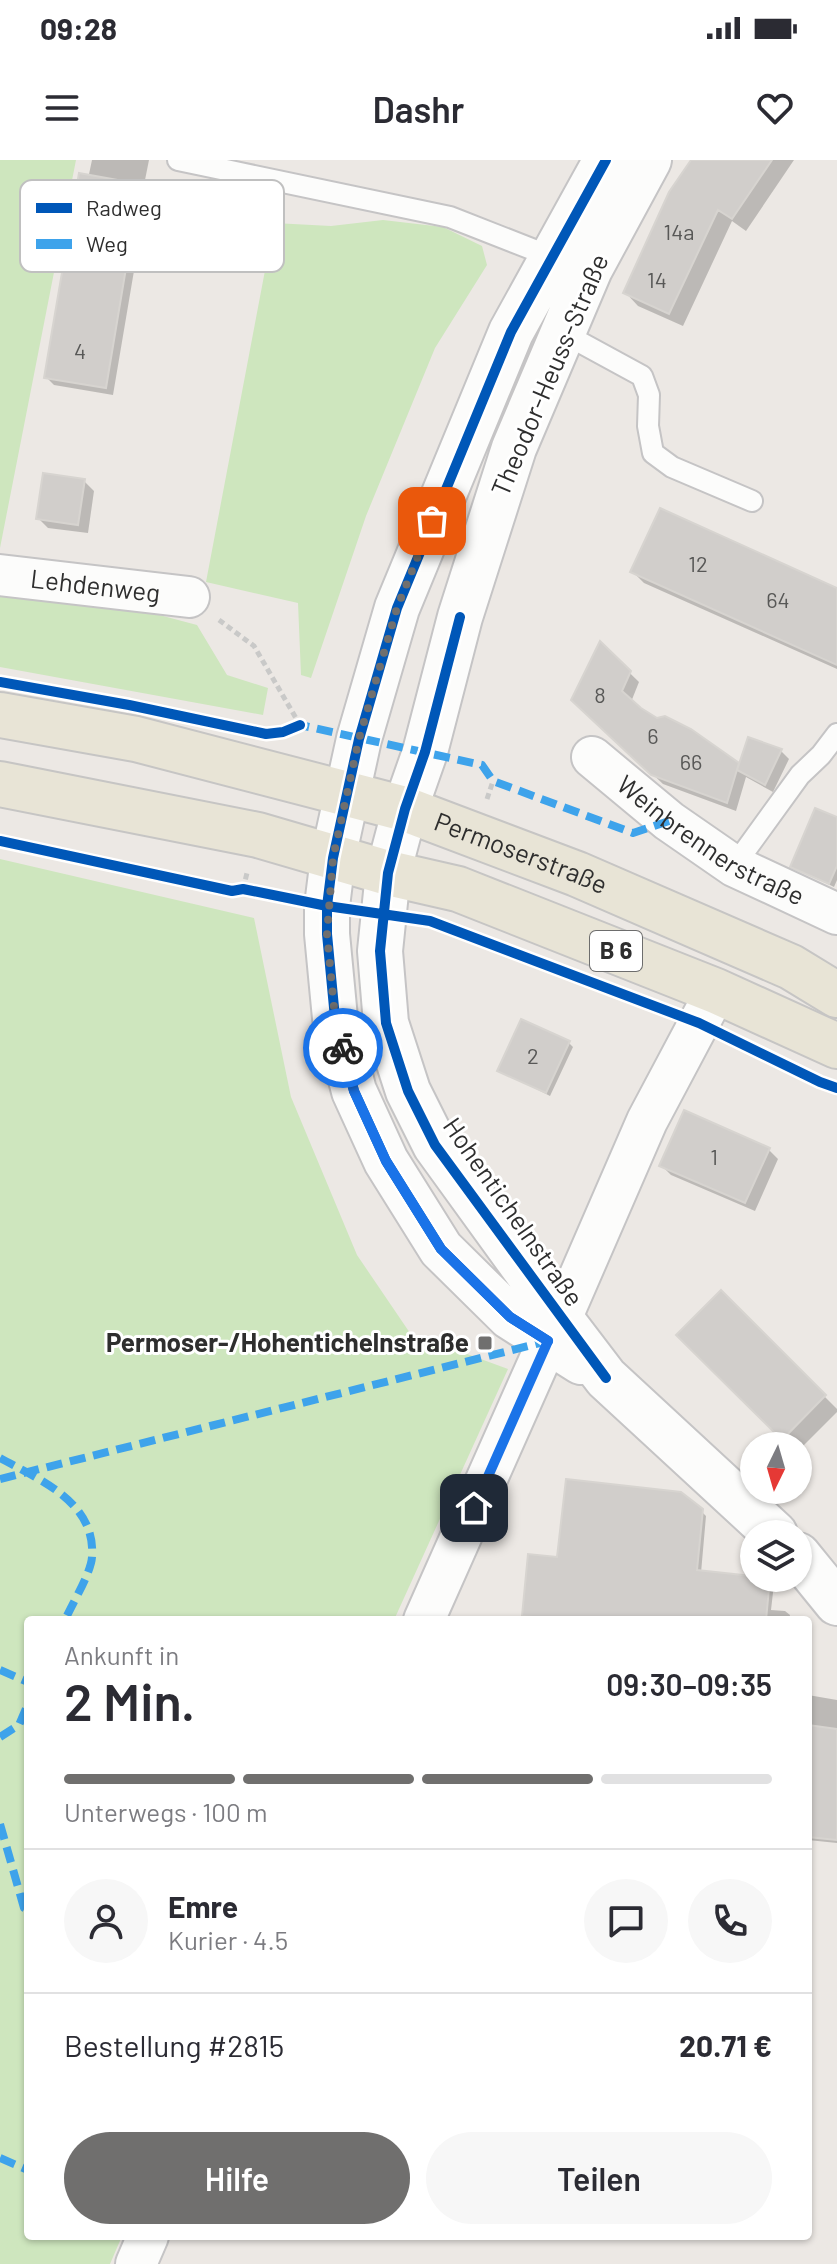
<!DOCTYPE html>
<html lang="de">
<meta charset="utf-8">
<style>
:root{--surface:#fff;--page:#f7f7f7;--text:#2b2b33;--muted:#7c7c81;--line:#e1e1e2;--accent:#706f6e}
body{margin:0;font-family:Barlow,sans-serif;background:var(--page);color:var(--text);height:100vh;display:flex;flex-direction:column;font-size:30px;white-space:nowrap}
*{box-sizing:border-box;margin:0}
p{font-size:26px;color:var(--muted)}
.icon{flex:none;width:44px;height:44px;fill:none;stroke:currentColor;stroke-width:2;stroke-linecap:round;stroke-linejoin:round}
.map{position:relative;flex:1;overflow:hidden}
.details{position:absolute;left:24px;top:1456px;width:788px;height:624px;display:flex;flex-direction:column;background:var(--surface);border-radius:8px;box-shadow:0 2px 6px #0004}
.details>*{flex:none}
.needle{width:52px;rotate:185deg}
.tools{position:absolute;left:740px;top:1272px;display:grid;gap:16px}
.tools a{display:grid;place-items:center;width:72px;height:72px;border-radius:50%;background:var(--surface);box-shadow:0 2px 6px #0004;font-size:40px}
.pin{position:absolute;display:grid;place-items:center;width:68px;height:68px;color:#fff;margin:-34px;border-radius:16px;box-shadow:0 4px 12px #0006}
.courier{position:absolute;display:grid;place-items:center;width:80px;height:80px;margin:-40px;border:6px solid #1a73e8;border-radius:50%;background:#fff;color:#222;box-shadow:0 2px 10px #0007}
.head em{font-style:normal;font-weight:600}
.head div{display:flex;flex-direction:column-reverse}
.head{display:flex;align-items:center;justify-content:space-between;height:136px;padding:0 40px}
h1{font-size:52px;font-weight:600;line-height:60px}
.bar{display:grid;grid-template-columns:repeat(4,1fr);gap:12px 8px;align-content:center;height:96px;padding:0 40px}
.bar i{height:10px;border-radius:6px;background:var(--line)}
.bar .active{background:var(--accent)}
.bar p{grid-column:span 4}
.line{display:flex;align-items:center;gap:20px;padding:0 40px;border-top:2px solid var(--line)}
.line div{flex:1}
.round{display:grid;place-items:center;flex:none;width:84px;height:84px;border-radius:42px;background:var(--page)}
.primary-button{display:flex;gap:16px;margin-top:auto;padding:16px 40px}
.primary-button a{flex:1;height:92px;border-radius:48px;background:var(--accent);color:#fff;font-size:32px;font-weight:600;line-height:92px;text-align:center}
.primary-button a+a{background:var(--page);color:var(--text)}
.status{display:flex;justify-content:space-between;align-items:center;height:56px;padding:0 40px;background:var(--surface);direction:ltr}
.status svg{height:22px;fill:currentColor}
header{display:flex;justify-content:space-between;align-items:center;height:104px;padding:0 40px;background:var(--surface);font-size:36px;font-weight:600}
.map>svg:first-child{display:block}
.green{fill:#cee6be}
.shadow{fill:#0003}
.building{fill:#d1cecb;stroke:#d7d4d0;stroke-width:2}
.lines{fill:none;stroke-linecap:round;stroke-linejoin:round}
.lane-casing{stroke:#c5c4c5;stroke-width:24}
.street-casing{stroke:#c5c4c5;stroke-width:44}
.secondary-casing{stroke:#c5c4c5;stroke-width:48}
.primary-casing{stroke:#c6c5c4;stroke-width:48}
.path{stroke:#c9c9c8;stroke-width:5;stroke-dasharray:6 4;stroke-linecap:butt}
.lane{stroke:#fcfcfb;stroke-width:20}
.street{stroke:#fcfcfb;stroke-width:40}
.secondary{stroke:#fcfcfb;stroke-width:44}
.primary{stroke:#e8e4d6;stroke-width:44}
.quiet{stroke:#3ea3eb;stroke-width:8;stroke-dasharray:16 8;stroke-linecap:butt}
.cycleway-casing{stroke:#fff;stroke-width:15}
.cycleway{stroke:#0057b8;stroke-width:10}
.done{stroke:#706f6e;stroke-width:8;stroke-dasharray:0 14.4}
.route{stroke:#1a73e8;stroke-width:10}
.poi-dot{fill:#706f6e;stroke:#fff;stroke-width:3}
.labels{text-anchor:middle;stroke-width:6;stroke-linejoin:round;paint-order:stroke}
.number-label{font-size:22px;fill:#585857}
.shield{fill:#fff;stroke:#6d6d6d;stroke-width:2}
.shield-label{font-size:24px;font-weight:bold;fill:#2e2e2e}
.street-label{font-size:26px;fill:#2e2e2e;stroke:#fff}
.poi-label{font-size:26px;font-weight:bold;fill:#2e2e2e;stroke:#fff;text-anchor:end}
.key{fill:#fff;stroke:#c0c0c0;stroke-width:2}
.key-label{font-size:22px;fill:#2e2e2e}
</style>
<div class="status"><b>09:28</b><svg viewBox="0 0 49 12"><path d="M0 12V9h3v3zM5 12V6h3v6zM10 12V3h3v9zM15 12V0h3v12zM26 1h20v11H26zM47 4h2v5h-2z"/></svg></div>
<header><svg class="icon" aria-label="menu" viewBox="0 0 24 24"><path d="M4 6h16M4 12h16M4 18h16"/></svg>Dashr<svg class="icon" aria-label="heart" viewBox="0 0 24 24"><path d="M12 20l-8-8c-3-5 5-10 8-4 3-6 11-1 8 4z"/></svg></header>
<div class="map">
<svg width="837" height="2104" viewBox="0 0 837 2104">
<rect width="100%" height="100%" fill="#ece8e4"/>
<path class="green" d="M0 0H76L0 388Z
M383 60 443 67 482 86 487 105 435 188 366 356 311 518 301 515 298 443 206 422 274 63 331 66Z
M0 430 114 443 197 465 227 515 268 528 263 555 0 507Z
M0 699 254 758 291 937 357 1095 410 1173 508 1209 394 1460H28V2076H122L110 2104H0Z"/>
<path class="shadow" d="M92 0H149L143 30 147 34 113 235 54 225 46 217Z
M693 0H794L746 71 732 61 683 166 638 146 625 132Z
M84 321 94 331 88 373 48 368 38 358Z
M633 412 837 430V509L644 423Z
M600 484 639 522 631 542 656 560 740 607 749 579 781 591 789 599 773 632 746 617 736 651 663 624 573 539Z
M837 659V720L834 727 792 706Z
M568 882 573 887 550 936 499 910Z
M769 990 778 999 755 1051 671 1015 661 1005Z
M721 1133 837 1249V1252L798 1291V1286H791L679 1175Z
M701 1351 706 1356 701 1413 769 1419 774 1424 771 1450 785 1451 790 1455 789 1460H524L530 1396 559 1399Z
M808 1535 837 1540V1683L808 1680Z"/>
<path class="building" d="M691 0H772L732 59 718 50 669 154 623 133 669 32Z
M79 13 140 24 106 228 44 218Z
M43 313 85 319 78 365 36 359Z
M660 348 837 428V505L630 412Z
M600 481 631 511 622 531 641 548 657 558 665 556 691 569 739 603 727 643 651 615 571 540Z
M748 577 782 589 765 625 737 610Z
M815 648 837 657V706L829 724 790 707Z
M521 859 570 881 546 933 497 911Z
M684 950 770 988 745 1043 659 1006Z
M721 1130 826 1235 782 1280 676 1175Z
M566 1319 681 1332 703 1349 697 1410 770 1418 766 1460H563L522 1456 528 1394 557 1397Z
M808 1565 837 1569V1680L808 1677Z"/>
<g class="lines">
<defs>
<path id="lane" d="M178 0 450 57 552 97
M563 173 642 216 649 235 648 266 653 293 672 307 752 341
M734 706 800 615 821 595 837 574"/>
<g id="street">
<path id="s1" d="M0 415 189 437"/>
<path id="s2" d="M592 597 669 661 734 706 837 754"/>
<path d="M424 1460 548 1181 561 1159 647 961 716 831"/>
<path d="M136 2104 148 2076"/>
</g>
<path id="secondary" d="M649 0 590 109 514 288 460 457 425 592 405 649 388 713 380 791 386 863 408 931 435 985 561 1159 606 1218 775 1374
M581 1202 510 1157 441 1089 386 1001 354 931 335 858 327 774V746L333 698 359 579 397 448 511 172 606 0
M798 1395 837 1443"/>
<g id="primary">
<path id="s3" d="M0 555 136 579 405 649 577 714 791 807 837 835"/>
<path d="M0 624 258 675 388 713 458 729 716 831 837 886"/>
</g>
</defs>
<use href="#lane" class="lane-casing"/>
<use href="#street" class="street-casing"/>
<use href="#secondary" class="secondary-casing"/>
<use href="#primary" class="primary-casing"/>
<path class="path" d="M219 460 254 486 300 565
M487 639 493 621
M243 729 247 713"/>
<use href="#lane" class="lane"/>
<use href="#street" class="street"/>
<use href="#secondary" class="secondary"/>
<use href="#primary" class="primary"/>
<path class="quiet" d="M294 568 300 565 482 605 493 621 633 673 669 661
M0 1298C40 1320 96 1342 92 1397 91 1413 72 1444 65 1460
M0 1319 548 1181
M0 1510 28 1522
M0 1577 19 1565 28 1544
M0 1664 24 1748 28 1750
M0 1998 28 2010"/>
<defs>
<path id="cycleway" d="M460 457 425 592 405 649 388 713 380 791 386 863 408 931 435 985 606 1218
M0 522 129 545 266 574 283 572 300 565
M0 681 232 731 243 729 327 746 430 761 699 863 820 922 837 928
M548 1181 510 1157 441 1089 386 1001 354 931 335 858 327 774V746L333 698 359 579 397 448 511 172 606 0"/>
</defs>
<use href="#cycleway" class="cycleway-casing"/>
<use href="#cycleway" class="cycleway"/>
</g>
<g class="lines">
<path class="done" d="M343 888 335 858 327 774 333 698 359 579 397 448 432 361"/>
<path class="route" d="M343 888 354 931 386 1001 441 1089 510 1157 548 1181 474 1348"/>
</g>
<rect class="poi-dot" x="477" y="1175" width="16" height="16" rx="4"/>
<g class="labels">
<g class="number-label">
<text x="679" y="80">14a</text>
<text x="657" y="128">14</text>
<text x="80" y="199">4</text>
<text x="698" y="412">12</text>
<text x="778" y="448">64</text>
<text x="600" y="543">8</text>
<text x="653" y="584">6</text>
<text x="691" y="610">66</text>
<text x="533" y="904">2</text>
<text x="714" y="1005">1</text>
</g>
<rect class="shield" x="590" y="771" width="52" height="40" rx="6"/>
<g class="shield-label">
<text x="616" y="799">B 6</text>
</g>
<g class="street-label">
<text transform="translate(550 215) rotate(-67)" y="9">Theodor-Heuss-Straße</text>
<text dy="9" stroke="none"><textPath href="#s1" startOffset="96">Lehdenweg</textPath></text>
<text dy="9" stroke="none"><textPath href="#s2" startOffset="146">Weinbrennerstraße</textPath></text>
<text dy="9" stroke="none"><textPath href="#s3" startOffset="540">Permoserstraße</textPath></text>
<text transform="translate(513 1052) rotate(55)" y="9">Hohentichelnstraße</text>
</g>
<g class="poi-label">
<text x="469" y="1192">Permoser-/Hohentichelnstraße</text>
</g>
</g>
<rect x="20" y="20" width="264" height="92" rx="12" class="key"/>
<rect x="36" y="43" width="36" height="10" fill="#0057b8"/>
<rect x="36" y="79" width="36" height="10" fill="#3ea3eb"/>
<g class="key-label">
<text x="86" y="56">Radweg</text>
<text x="86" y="92">Weg</text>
</g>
</svg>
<div class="tools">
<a><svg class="needle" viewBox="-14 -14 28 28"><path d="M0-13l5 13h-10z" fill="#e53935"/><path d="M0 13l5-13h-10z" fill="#7c7c81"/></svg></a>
<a><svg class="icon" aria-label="layers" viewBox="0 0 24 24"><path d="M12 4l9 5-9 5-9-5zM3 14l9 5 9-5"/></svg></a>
</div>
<div class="pin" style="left:432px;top:361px;background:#ea580c"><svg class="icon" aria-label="bag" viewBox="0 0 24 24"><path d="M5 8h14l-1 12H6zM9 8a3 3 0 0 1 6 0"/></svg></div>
<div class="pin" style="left:474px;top:1348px;background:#1f2937"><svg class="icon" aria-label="home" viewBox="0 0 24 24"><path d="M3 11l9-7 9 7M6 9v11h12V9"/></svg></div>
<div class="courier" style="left:343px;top:888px"><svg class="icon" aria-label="bike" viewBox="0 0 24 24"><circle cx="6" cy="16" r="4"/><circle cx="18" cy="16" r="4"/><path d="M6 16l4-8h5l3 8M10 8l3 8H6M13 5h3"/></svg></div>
<section class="details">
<div class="head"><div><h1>2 Min.</h1><p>Ankunft in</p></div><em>09:30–09:35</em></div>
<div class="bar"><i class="active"></i><i class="active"></i><i class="active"></i><i></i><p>Unterwegs · 100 m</p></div>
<div class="line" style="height:144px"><a class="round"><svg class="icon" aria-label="person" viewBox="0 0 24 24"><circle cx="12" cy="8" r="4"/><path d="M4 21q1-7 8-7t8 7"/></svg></a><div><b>Emre</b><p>Kurier · 4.5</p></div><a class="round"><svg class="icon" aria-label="chat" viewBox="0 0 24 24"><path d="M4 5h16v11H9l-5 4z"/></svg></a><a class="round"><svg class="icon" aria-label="phone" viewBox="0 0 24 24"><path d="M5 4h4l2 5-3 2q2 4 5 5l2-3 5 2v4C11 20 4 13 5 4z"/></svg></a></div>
<div class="line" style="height:104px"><div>Bestellung #2815</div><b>20.71 €</b></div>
<div class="primary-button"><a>Hilfe</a><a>Teilen</a></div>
</section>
</div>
